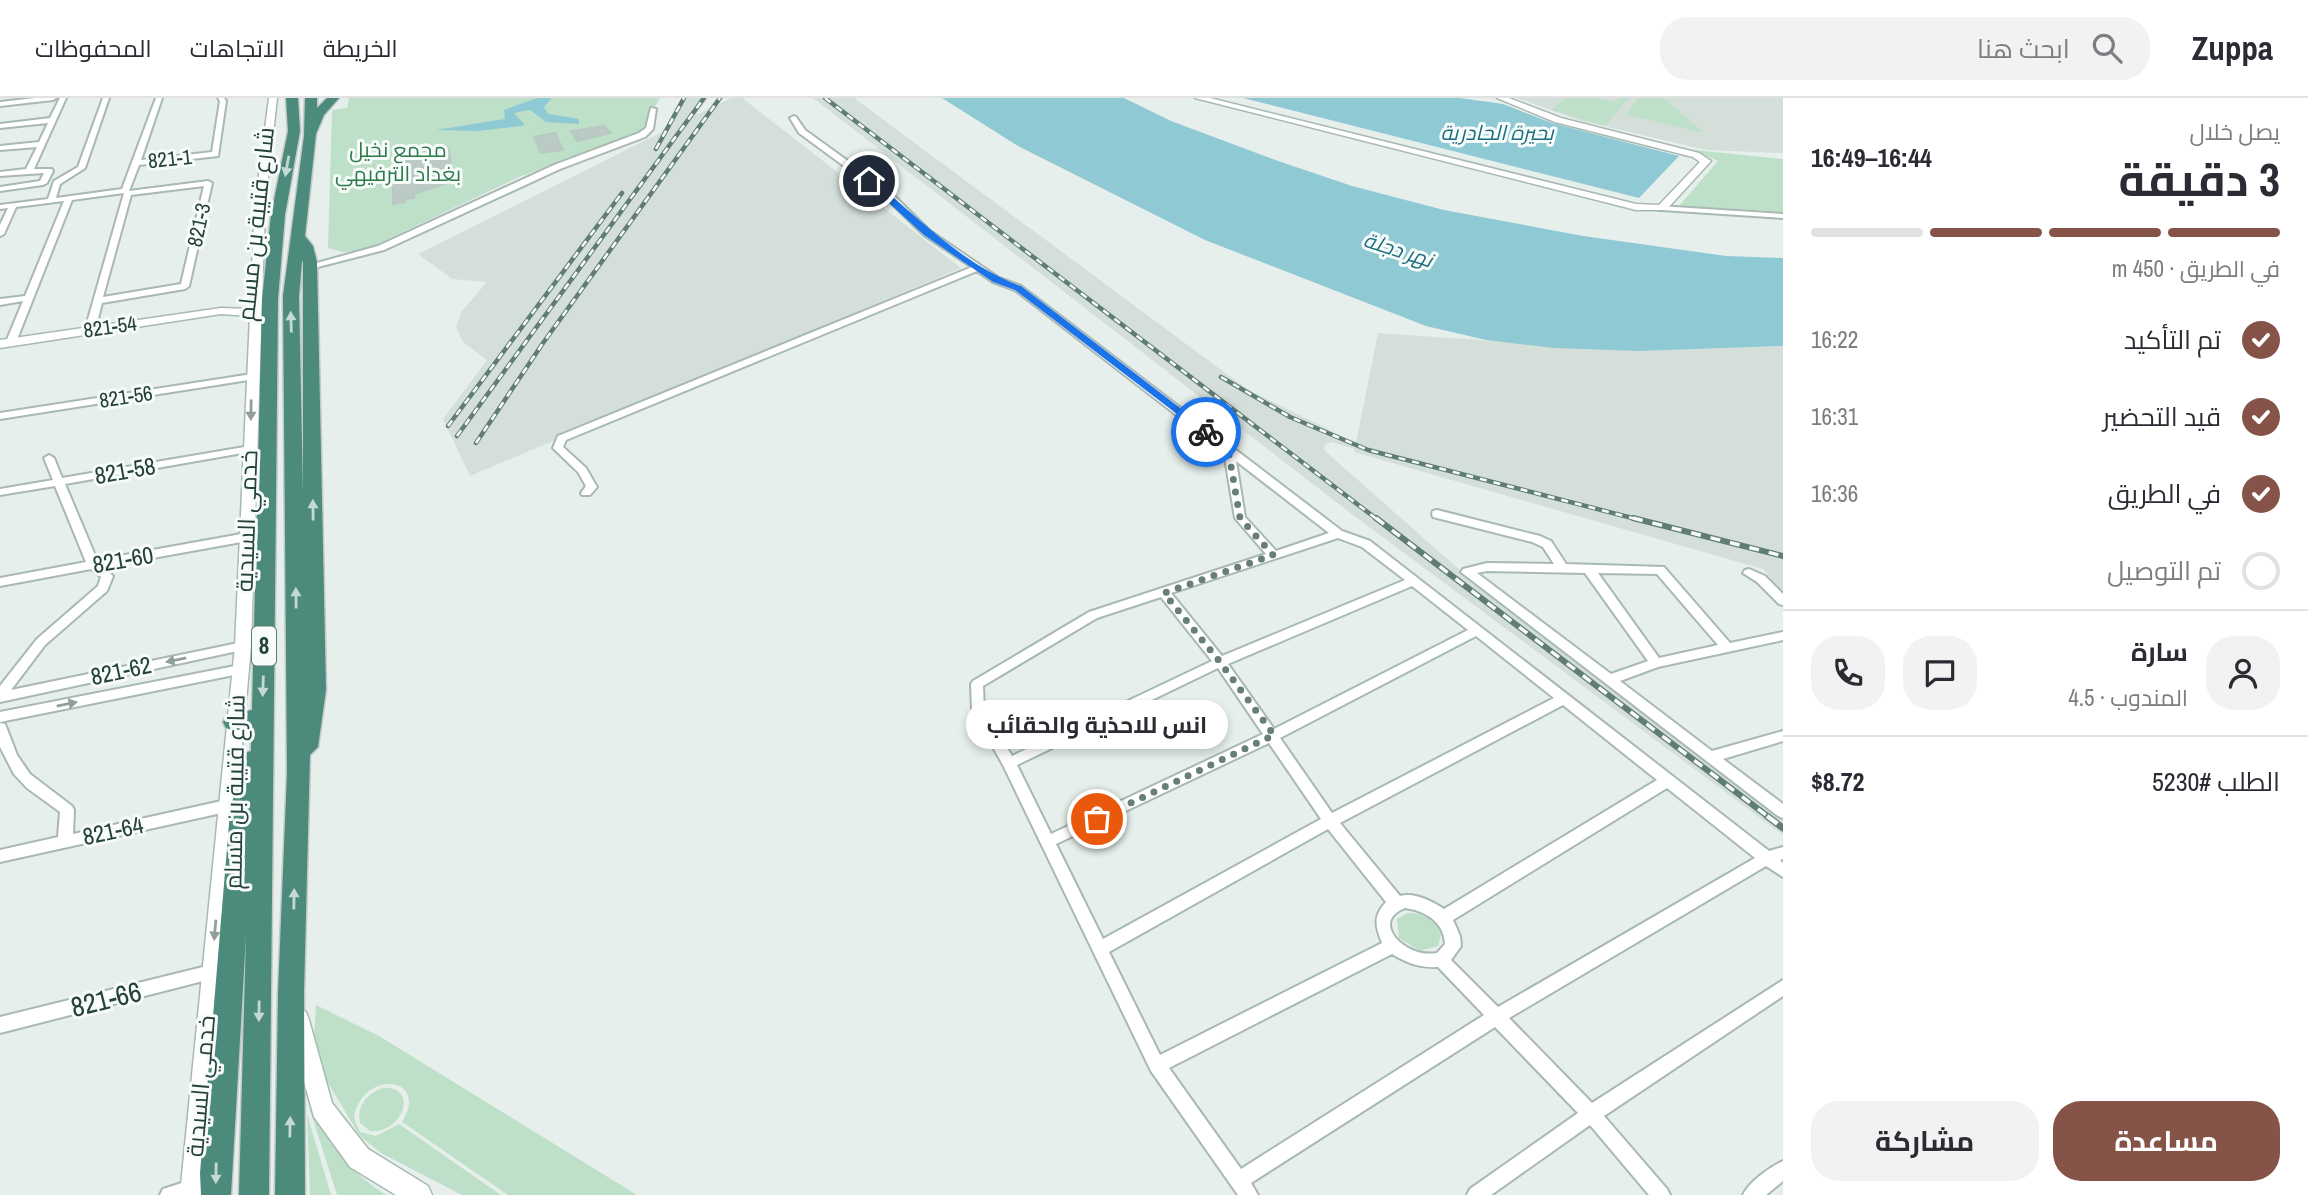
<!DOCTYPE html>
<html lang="ar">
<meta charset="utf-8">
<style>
:root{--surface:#fff;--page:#f2f2f3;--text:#2b2b33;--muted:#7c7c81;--line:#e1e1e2;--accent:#855347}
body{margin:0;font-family:"Archivo Narrow",Cairo,sans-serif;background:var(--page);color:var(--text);direction:rtl;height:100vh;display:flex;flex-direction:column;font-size:26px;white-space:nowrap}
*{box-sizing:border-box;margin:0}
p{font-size:23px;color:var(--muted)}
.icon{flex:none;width:38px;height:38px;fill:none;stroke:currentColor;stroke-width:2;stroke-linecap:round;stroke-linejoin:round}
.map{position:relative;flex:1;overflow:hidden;direction:ltr}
.details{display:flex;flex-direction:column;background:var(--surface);width:525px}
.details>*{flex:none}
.pin{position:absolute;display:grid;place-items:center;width:60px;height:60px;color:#fff;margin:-30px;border:4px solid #fff;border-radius:50%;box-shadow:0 2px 7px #0007}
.courier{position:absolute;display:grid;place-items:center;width:70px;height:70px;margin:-35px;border:5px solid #1a73e8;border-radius:50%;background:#fff;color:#222;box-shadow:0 2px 9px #0007}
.bubble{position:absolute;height:49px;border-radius:24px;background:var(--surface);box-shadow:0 4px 10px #0003;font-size:23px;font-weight:700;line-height:49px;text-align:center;direction:rtl}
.head em{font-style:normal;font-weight:700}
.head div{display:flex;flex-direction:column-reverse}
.head{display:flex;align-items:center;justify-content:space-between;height:119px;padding:0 28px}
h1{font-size:46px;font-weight:700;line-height:52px}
.bar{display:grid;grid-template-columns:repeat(4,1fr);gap:10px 7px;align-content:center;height:84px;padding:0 28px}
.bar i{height:9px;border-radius:5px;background:var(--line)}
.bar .current{background:var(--accent)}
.bar p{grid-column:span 4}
.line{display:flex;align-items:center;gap:18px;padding:0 28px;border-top:2px solid var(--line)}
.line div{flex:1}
.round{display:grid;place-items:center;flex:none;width:74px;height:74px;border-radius:28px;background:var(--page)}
ol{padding:0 28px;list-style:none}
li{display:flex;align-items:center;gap:21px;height:77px}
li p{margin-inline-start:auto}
li .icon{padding:7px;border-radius:50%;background:var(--accent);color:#fff;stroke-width:4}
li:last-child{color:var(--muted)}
li i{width:38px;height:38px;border:4px solid var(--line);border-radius:50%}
.button{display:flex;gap:14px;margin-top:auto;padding:14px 28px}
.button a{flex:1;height:80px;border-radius:28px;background:var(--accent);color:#fff;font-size:28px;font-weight:700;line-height:80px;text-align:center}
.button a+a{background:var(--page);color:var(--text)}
header{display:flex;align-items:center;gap:42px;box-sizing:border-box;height:98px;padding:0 35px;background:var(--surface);border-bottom:2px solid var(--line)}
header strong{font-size:33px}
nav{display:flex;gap:38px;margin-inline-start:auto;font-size:24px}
.search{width:490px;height:63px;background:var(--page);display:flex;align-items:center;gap:18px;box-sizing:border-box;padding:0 24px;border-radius:28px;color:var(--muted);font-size:26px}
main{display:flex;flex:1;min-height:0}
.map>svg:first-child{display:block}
.built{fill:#d4dfda}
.green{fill:#bfe0c8}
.water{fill:#8ec9d4}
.building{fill:#bbcac4;stroke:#b8c9c2;stroke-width:2}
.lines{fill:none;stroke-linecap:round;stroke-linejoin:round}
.minor-casing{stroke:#a8b8b2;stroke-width:4}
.tertiary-casing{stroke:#a8b8b2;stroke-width:3}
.secondary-casing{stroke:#a4bbb3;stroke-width:3}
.trunk-casing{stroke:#c2cac8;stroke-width:3}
.minor{fill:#fff;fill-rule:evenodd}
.tertiary{fill:#fff;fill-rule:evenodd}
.secondary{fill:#fff;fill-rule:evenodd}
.trunk{fill:#4c8a7c;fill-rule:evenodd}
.rail-far2-casing{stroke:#5f7d75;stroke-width:4.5}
.rail-far1-casing{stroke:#5f7d75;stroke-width:6}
.rail-casing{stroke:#5f7d75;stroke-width:7}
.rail-far2{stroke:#f7fbf9;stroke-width:2.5;stroke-dasharray:7;stroke-linecap:butt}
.rail-far1{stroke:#f7fbf9;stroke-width:3.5;stroke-dasharray:10;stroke-linecap:butt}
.rail{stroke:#f7fbf9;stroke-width:4.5;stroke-dasharray:13;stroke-linecap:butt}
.oneway{fill:#c4d9d4}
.oneway2{fill:#92a09c}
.route{fill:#1a73e8}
.done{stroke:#687f78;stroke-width:7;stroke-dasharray:0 12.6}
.labels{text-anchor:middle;stroke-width:6;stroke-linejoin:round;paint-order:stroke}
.far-water-label{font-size:21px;font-style:italic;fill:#1c6f80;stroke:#f7fbf9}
.far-park-label{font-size:21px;fill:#2d7a4b;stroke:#f7fbf9}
.far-street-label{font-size:21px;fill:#24423a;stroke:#f7fbf9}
.shield{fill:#f7fbf9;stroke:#637a73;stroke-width:2}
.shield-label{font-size:23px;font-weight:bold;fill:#24423a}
.street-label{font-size:24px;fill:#24423a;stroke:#f7fbf9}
.near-street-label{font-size:28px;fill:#24423a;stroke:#f7fbf9}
</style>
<header>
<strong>Zuppa</strong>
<div class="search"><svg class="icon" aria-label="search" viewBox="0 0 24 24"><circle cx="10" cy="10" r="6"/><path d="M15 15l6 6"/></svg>ابحث هنا</div>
<nav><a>الخريطة</a><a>الاتجاهات</a><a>المحفوظات</a></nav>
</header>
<main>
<section class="details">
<div class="head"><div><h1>3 دقيقة</h1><p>يصل خلال</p></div><em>16:44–16:49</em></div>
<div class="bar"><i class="current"></i><i class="current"></i><i class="current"></i><i></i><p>في الطريق · 450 m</p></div>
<ol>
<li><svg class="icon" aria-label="check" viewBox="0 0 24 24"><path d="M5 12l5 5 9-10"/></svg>تم التأكيد<p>16:22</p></li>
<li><svg class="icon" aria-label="check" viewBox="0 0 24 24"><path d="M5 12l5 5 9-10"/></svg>قيد التحضير<p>16:31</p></li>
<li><svg class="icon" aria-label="check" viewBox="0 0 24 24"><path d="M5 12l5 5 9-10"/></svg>في الطريق<p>16:36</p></li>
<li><i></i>تم التوصيل</li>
</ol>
<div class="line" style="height:126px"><a class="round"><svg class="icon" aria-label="person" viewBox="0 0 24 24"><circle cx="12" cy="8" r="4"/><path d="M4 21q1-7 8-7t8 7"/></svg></a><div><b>سارة</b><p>المندوب · 4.5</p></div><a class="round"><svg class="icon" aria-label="chat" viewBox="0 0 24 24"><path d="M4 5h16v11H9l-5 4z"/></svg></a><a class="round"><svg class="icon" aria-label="phone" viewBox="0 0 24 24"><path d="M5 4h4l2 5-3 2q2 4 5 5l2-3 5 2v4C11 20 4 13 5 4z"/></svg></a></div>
<div class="line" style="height:91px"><div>الطلب #5230</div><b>$8.72</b></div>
<div class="button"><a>مساعدة</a><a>مشاركة</a></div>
</section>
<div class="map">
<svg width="1783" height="1097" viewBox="0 0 1783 1097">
<rect width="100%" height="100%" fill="#e6efeb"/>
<path class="built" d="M684 0H708L696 17 731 0H742L961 170 470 378 443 321 487 262 463 244 456 229 462 213 487 184 452 181 418 156 662 34Z
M813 0H854L1247 291 1356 345 1378 235 1640 253 1783 248V495L1763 471 1354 354 1355 351 1331 344 1325 346 1324 352 1454 467 1783 716V737L1353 417Z
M1517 0H1783V55L1706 52 1578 22Z"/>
<path class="green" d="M349 0H660L640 34 519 79 365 152 343 154 328 150 332 12 347 10Z
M1564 0H1598L1615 4 1619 0H1629L1605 28 1552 12Z
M1638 0H1664L1704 35 1628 17 1626 16Z
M1694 52 1783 61V114L1679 108 1718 63Z
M1407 815C1423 814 1436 822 1441 837L1438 848 1420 853 1399 840 1397 821Z
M316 907 379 938 637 1097H508L402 1024C431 977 361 971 354 1020L360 1034 376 1038 399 1026 501 1097H462L381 1055 360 1038 328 985 317 961 314 940Z
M382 990C420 987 403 1036 370 1033L360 1025C356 1008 367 996 382 990Z
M309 1009C331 1049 347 1071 386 1097H337Z
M307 1016 331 1097H310Z"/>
<path class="water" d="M537 0H552L544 9 548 16 579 21V26L546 24 530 12 514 15 525 27 520 28 478 33 436 32 505 21 504 12Z
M942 0H1124L1171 23 1278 63 1352 88 1444 112 1583 138 1726 158 1783 160V248L1640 253 1555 250 1486 242 1426 228 1205 142 1018 48Z
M1243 0H1460L1503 6 1552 25 1679 58 1639 100Z"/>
<path class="building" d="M604 28 611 35 577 43 571 33Z
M555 35 563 52 541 55 534 39Z
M449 51 452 83 414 96V100L405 101V104L393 106V58Z"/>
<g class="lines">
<defs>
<path id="minor" d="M35 0H56L53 2 0 8V4Z
M60 0H66L34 71H52L53 73 47 85 43 87 0 93V89L40 83 44 75 0 78V74L26 71 37 49 0 52V48L39 44 48 25 0 30V26L50 20Z
M103 0H109L85 70 60 86 56 100 122 91 156 0H162L141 62 212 54 220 3 218 0H224L226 3 218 58 139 67 129 93 208 83 212 85 189 188 185 191 102 205 95 232 93 234H87L85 232 124 95 72 102 16 244 11 247 8 246 6 244 23 203 0 207V201L25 198 64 103 16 109 4 136 0 138V127L8 110 0 111V107L48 101 54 83 78 69ZM204 88 181 186 103 199 131 97Z
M651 10 656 11 653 31 645 39 560 71 384 152 310 171 306 168 378 148 554 67 639 35 646 30Z
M794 18 796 19 805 32 888 92 930 133 999 180 1021 188 1342 433 1370 443 1769 753 1783 749V761L1780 762 1783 765V779L1766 768 1509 920 1592 1005 1783 882V898L1604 1018 1667 1091 1670 1097H1649L1590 1027 1491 1097H1467L1470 1091 1578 1015 1495 929 1251 1085 1258 1097H1238L1151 973 1003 667 972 612 971 586 973 583 1089 514 1266 456 1235 420 1224 354 1015 192 993 184 977 173 566 342 563 349 586 370 597 389 590 397H582L581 395 586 388 578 374 553 350 558 338 972 169 924 137 882 96 799 35 790 20ZM1236 363 1329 435 1276 453 1245 419ZM1338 440 1362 449 1405 482 1222 558 1171 495ZM1412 488 1468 532 1274 631 1228 566ZM1161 499 1212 563 1012 658 984 612 983 588 1097 520ZM1476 538 1554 600 1332 715 1280 640ZM1218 570 1263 636 1051 736 1017 667ZM1563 607 1657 682 1444 811C1432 803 1414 794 1400 798L1340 725ZM1269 645 1321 721 1103 841 1056 746ZM1667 690 1755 760 1498 909 1451 862 1461 848 1460 838 1453 822ZM1328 731 1386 804C1373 818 1375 828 1382 845L1160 957 1109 854ZM1405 810C1426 813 1444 824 1445 846L1437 855C1429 856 1422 856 1415 853 1393 845 1377 821 1405 810ZM1392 856C1407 865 1420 870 1438 869L1484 917 1241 1071 1169 970Z
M1659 108 1783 116V120L1662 112H1659Z
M252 276 257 279 255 281 0 321V315Z
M250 348 254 349V353L65 386 97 462 247 435 253 439 247 443 103 469 113 478 107 493 45 547 11 592 243 544 247 545 249 548 247 551 0 604V588L37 541 98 488 101 479 91 471 0 488V480L86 464 55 388 0 397V391L53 382 44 360 49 357 54 360 62 380Z
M1437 412 1540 438 1551 443 1566 466 1664 469 1730 545 1783 534V542L1658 569 1620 583 1712 653 1783 633V643L1723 661 1783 706V720L1778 718 1461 474 1463 471 1487 465 1554 466 1543 449 1532 444 1433 419 1432 416 1433 413ZM1487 473 1585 475 1648 563 1611 576 1477 475ZM1598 475 1657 476 1718 547 1659 560Z
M1749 471 1765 478 1783 496V507L1779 506 1757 484 1743 475 1745 472Z
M240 567 244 569 246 572 244 575 0 624V614Z
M0 625 5 626 17 657 30 676 72 708 74 712 73 736 226 702 231 704 233 708 231 712 226 714 0 764V752L58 739 60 714 27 690 14 676 0 649Z
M211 867 216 869 219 874 216 879 211 881 0 935V919Z
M1783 1063V1083L1766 1097H1743C1749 1084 1770 1069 1783 1063Z
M191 1082 197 1085 200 1091 197 1097H160L163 1091Z"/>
<path id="tertiary" d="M269 0H277L265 107 251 548 202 1097H180L235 548 250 218 221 216 0 250V242L221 210 250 211 255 107Z
M1195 0H1210L1636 106 1659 107 1700 64 1693 59 1555 24 1497 0H1509L1561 20 1699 55 1711 63 1666 112H1636Z"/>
<path id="secondary" d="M298 911 306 914 309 922 332 1005 368 1051 428 1088 432 1097H396L350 1069 314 1019 287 922 290 914Z"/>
<path id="trunk" d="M286 0H298L300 33 285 117 278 201 269 1097H239L246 838 231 1097H201L200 1075 230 714 242 661 245 655 251 653V629L234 633 226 630 223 624 226 618 252 612 262 201 271 117 288 33Z
M305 0H317V10L327 0H339L324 17 316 36 305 138 313 148 317 164 326 592 318 649 310 657 304 895 305 1097H275L278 895 287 675 283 198 304 38ZM302 163 303 164V395L299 198Z"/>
</defs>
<use href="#minor" class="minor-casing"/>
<use href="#tertiary" class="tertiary-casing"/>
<use href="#secondary" class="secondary-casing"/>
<use href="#trunk" class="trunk-casing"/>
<use href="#minor" class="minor"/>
<use href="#tertiary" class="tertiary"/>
<use href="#secondary" class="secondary"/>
<use href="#trunk" class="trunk"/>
<defs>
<path id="rail-far2" d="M825 0 1378 422
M656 51 684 0
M1221 279 1290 319 1368 352 1640 422
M448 328 622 95
M457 338 704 0
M476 345 543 245 720 0"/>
<path id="rail-far1" d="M1376 420 1770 720
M1633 420 1783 458"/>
<path id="rail" d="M1767 718 1783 730"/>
</defs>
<use href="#rail-far2" class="rail-far2-casing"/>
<use href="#rail-far1" class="rail-far1-casing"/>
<use href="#rail" class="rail-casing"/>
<use href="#rail-far2" class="rail-far2"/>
<use href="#rail-far1" class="rail-far1"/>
<use href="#rail" class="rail"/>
</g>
<defs><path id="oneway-solid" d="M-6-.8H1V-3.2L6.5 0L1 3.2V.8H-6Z" transform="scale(1.75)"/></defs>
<g class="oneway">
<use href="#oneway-solid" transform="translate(287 68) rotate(100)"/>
<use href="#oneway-solid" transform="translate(291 224) rotate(-92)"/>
<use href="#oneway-solid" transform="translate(313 412) rotate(-91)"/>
<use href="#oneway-solid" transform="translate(296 500) rotate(-91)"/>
<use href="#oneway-solid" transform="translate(263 588) rotate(92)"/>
<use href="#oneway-solid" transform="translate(294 801) rotate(-89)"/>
<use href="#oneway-solid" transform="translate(259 913) rotate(91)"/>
<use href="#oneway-solid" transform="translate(290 1029) rotate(-89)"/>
<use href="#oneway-solid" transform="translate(216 1075) rotate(91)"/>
</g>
<g class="oneway2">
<use href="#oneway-solid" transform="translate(251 312) rotate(91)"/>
<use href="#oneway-solid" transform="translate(176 562) rotate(168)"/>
<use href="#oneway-solid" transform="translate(67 606) rotate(-11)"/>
<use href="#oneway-solid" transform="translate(215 832) rotate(95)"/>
</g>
<path class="route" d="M871 81C919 119 962 167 1021 188L1209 332V336H1203L1015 192 993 184 924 137 865 83Z"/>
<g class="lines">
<path class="done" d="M1097 721 1274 637 1220 564 1164 495 1273 457 1240 420 1228 351 1206 334"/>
</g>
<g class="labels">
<g class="far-water-label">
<text x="1497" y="42">بحيرة الجادرية</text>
<text transform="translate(1398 152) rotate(18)" y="7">نهر دجلة</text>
</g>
<g class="far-park-label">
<text x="398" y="59">مجمع نخيل<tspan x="398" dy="24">بغداد الترفيهي</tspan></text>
</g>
<g class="far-street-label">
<text transform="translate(170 61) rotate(-6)" y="7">821-1</text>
<text transform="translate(199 127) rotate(-78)" y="7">821-3</text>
<text transform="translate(110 229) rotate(-8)" y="7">821-54</text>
<text transform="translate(126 299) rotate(-9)" y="7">821-56</text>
</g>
<rect class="shield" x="252" y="528.5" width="24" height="39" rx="5"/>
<g class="shield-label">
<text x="264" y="556">8</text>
</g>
<g class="street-label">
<text transform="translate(256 126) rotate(-84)" y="8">شارع قتيبة بن مسلم</text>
<text transform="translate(125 373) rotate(-10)" y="8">821-58</text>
<text transform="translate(247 423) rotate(-88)" y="8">خدمي السيدية</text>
<text transform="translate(123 462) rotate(-10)" y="8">821-60</text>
<text transform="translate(121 573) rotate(-12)" y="8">821-62</text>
<text transform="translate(235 694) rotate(-89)" y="8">شارع قتيبة بن مسلم</text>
<text transform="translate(113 733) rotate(-12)" y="8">821-64</text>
<text transform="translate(201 988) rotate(-85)" y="8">خدمي السيدية</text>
</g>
<g class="near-street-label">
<text transform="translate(106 901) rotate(-14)" y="10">821-66</text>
</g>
</g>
</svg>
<div class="pin" style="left:1097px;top:721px;background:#ea580c"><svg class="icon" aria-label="bag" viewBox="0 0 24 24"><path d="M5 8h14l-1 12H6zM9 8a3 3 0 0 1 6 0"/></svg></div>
<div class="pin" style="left:869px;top:83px;background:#1f2937"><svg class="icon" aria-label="home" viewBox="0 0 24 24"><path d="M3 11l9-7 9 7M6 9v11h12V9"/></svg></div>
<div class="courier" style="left:1206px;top:334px"><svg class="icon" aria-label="bike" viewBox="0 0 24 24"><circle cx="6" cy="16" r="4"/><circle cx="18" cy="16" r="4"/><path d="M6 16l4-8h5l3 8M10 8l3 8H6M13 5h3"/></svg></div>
<div class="bubble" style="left:966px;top:602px;width:262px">انس للاحذية والحقائب</div>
</div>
</main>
